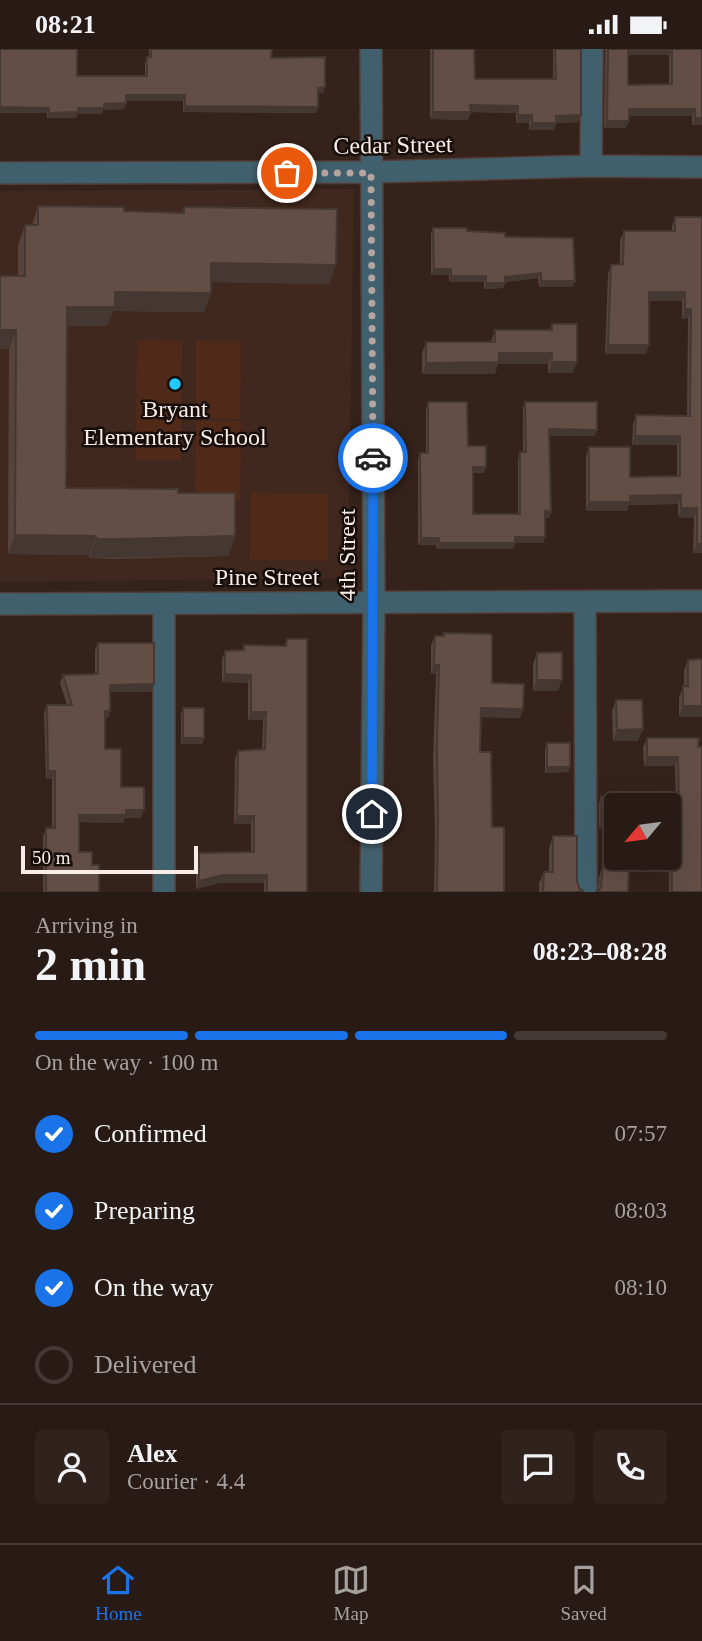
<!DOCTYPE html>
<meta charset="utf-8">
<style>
:root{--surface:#281a14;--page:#30231d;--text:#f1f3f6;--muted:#a5a1a0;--line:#443834;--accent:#1a73e8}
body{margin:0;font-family:Georgia,serif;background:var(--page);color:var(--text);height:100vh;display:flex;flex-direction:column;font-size:26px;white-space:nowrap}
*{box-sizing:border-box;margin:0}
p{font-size:23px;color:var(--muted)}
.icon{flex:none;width:38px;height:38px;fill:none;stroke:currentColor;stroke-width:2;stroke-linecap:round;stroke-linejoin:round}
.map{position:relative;height:843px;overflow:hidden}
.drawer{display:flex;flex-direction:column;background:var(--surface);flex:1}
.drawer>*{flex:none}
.needle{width:46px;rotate:241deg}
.fabs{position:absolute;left:604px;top:744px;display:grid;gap:14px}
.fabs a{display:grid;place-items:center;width:77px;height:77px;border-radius:7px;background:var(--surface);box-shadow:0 7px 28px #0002,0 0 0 2px var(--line);font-size:35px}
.scale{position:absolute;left:21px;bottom:18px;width:177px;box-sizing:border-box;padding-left:7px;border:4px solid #faece7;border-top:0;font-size:19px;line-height:24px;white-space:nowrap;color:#faece7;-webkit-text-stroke:5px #160e0b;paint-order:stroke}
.pin{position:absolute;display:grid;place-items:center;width:60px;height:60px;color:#fff;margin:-30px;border:4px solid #fff;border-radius:50%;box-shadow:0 2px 7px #0007}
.courier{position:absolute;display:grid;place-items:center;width:70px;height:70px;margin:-35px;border:5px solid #1a73e8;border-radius:50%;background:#fff;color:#222;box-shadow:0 2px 9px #0007}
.headline em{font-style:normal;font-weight:700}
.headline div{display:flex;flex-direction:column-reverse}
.headline{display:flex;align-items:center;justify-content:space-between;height:119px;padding:0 35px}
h1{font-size:46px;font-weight:700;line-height:52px}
.bar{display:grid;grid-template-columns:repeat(4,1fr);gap:10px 7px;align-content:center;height:84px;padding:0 35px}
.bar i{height:9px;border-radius:5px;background:var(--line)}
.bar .selected{background:var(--accent)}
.bar p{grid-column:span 4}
.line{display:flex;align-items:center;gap:18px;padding:0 35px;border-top:2px solid var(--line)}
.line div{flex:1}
.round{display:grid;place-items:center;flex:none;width:74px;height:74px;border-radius:7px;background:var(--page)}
ol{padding:0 35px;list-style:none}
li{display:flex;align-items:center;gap:21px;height:77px}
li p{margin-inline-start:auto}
li .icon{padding:7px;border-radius:50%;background:var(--accent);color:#fff;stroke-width:4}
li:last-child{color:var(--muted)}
li i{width:38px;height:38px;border:4px solid var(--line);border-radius:50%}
.status{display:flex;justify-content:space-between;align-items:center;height:49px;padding:0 35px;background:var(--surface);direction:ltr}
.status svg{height:19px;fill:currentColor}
.menu{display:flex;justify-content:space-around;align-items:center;height:98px;border-top:2px solid var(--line);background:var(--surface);font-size:19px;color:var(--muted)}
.menu a{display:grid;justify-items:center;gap:4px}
.menu .selected{color:var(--accent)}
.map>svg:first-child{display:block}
.built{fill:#41281e}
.green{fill:#512919}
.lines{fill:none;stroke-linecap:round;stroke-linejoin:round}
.minor-casing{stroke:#513e38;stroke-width:24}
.minor{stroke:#41606d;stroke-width:21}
.wall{fill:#55433c;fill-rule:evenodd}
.shaded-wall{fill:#453731}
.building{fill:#634e46;stroke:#453731;stroke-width:2}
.done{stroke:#b5a5a0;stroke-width:7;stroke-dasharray:0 12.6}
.route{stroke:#1a73e8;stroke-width:9}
.poi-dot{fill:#22c9fd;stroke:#160e0b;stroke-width:2.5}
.labels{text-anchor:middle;stroke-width:5;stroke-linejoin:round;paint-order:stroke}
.street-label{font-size:24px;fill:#faece7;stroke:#160e0b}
.poi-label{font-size:24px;fill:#faece7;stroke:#160e0b}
</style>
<div class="status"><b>08:21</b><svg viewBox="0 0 49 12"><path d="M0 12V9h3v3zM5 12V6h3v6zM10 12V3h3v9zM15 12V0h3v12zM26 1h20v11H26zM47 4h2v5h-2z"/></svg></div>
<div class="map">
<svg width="702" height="843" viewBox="0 0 702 843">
<rect width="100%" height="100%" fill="#35221b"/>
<path class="built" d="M354 140 348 529 0 533V142Z"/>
<path class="green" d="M137 291 182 292 181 411H136Z
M196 292H241L240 370 196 369Z
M196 372H241L240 450H195Z
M251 444 328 445V512L250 511Z"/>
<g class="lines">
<defs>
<path id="minor" d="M371 0 374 554 371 843
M591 117 592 0
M0 124 371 123 591 117 702 118
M585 553 586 843
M0 555 702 552
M164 843V555"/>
</defs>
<use href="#minor" class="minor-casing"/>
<use href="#minor" class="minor"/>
</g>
<path class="wall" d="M149 0H272L271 9 325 38 323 44H318V58L316 64 183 63V52H126L124 60 103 61 102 65H77L76 69H47V64H0L77 27H145V14L147 8H149Z
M430 0H474L475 30H553V0H581L578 73 556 74 554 81H529V74H516V64L471 63 468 71 430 70Z
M605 0H702V76H692V67H629L626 79H604ZM628 6H669V35L628 36Z
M38 157 124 162 182 163 184 158 329 235 211 233V244L204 263 113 262 107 277H67L66 439 178 444 235 487 228 507 113 510 89 509V506L8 505 9 300 18 227V196L25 176H32Z
M675 168H702V504H693L694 469 678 468V455L629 456 627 462H586V408L589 398 630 428 677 427V396H632L633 375 636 366 687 367 688 269 682 270V252H649L646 305H605L608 225 611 216H620V191L624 182H672V177Z
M433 179 505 188 573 238H539L538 229 505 233 503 239 484 240V233H449V226H431V185Z
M552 275 573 324H548V315H498L495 325H422V304L426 293H491L495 281H550Z
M428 353 468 397 484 424H473V465H518V410L520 403H523V359L525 353 597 381 594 387H549V469H545L543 494H515L513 500H437L436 496H418V410L420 404H426V360Z
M444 584 492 634 523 660 520 669 481 668 480 703 492 778 504 843H434L435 782 433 710 436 625H431V596L435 587H443Z
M287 590 307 843H264V834H219L196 840V812L199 804 251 803V775H234L235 710 238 702 262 701 263 671H248V634L222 633V610L225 602H242L244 596 284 597Z
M98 594 151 643H110V662L108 669H105V700L121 738 141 769H125L123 774 79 773V803L92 816 99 843H43V787L46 779H52V730H46L44 664 47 656H67L60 634 63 626 95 625V601Z
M537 604 558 642H533V615Z
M702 610 679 668V648L684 637V622L688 611Z
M616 651 638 692H613L612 662Z
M183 659 204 689 202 695H181V665Z
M647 689 698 698 702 843H669L668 768 671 761H676L675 717H644L643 698Z
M547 694 570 718 568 723 545 724V700Z
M601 748 620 756 599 779V754Z
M553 787 577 832 579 839 584 843H539V834L544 823H549V799Z
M603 816 628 843 598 842 599 828Z"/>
<path class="shaded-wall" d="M627 0H672L669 6H625Z
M325 38 323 44H316L318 39Z
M126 46H185L183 52H124Z
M126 54 124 60 103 61 102 65H77L76 69H47L49 64 104 55Z
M470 56 518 57 516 64 468 63Z
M185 57 318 58 316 64 183 63Z
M0 58 49 59 47 64H0Z
M629 60H695L692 67H626Z
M433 63H471L468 71 430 70Z
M518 66H532L529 74H516Z
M581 66 578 73 554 74 556 67Z
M695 69H702V76H692Z
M607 72H629L626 79H604Z
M532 74H556L554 81H529Z
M211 214 336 216 329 235 204 233Z
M434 220H451L449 226H431Z
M541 224 538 229 503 233 505 228Z
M451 227H486L484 233H449Z
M541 232H575L573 238H539Z
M486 234H505L503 239 484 240Z
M115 243 211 244 204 263 113 262 107 277H60L67 258Z
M649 243H685L682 252H646Z
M685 260H691L688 269 682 270Z
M0 281H16L9 300H0Z
M608 296H649L646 305H605Z
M499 304H552L548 315H498L495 325H422L426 314Z
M552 313H577L573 324H548Z
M549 380 597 381 594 387H547Z
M635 387H680L677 396H632Z
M473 418H486L484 424H470Z
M681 446 678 455 629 456 627 462H586L589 453 630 447Z
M681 459H697L694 469 678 468Z
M545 462 551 463 549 469H543Z
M15 486 96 487 89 506 8 505Z
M235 487 228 507 89 509 96 490Z
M515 488H545L543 494H515L513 500H437L439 494Z
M421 489H439L436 496H418Z
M697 495H702V504H693Z
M434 616H439L436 625H431Z
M225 625 251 626 248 634 222 633Z
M537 631H562L558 642H533Z
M154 635 151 643H107L110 636Z
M683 657H702V668H679Z
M481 659 523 660 520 669 477 668Z
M105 662H110L108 669 102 670Z
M251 663H266L263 671H248Z
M643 680 638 692H613L617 681Z
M183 689H204L202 695H181Z
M647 708H678L675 717H644Z
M547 718H570L568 723 545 724Z
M48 722H55L52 730H46Z
M126 761H144L141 769H125L123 774 76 773 79 766Z
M237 767H254L251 775H234Z
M601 773H616V779H599Z
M222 826H267L264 834H219L196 840 199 832Z"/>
<path class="building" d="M0 0H77V27H147V8H151V0H272L271 9 325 8V38L318 39V58L185 57V46H126V54L104 55V59H78V63L49 64V59L0 58Z
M433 0H474L475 30H556L555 0H581V66L556 67V74H532V66H518V57L470 56 471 63H433Z
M608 0H628V36L672 35V0H702V69H695V60H629V72H607Z
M38 157 124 158V162L184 164V158L337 160 336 216 211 214V244L115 243V258H67L66 439 178 440V444H235V487L120 490H96V487L15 486 16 281H0V227H25V176H38Z
M675 168H702V495H697V459H681V446L630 447V453H589V398H630V428L680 427V387H635L636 366 690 367 691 260H685V243H649V296H608L611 216 623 215 624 182H675Z
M433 179H467V182L505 184V188L573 189 575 232H541V224L505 228V234H486V227H451V220H434Z
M552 275H577V313H552V304H499V313L426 314V293H495V281H552Z
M428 353H467L468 397H486V418H473V465H520V403H526L525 353H597V381L549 380 551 463 545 462V488H515V494H439V489H421L420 404H428Z
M444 584 490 585 492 587V634L524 635 523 660 481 659 480 703H491L492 778H504V843H437L438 773 437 700 439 616H434L435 587H444Z
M287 590H307V843H267V826H222L199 832V804L254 803V767H237L238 702 265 700 266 663H251V626L225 625V602L244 601V596L286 597Z
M98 594H154V635L110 636V662H105V700H121V738H144V761H126V766H79V803H92V816H99V843H46V779H55V722H48L47 656H72L63 626 98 625Z
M562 603V631H537V604Z
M702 610V657H683V637H688V611Z
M616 651H642L643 680 617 681Z
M183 659H204V689H183Z
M647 689H699L698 698H702V843H672L671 761H677L679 757 678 708H647Z
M547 694H570V718H547Z
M619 747 620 756H616V773H601V748Z
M553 787H577V832L579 839 584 843H543L544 823H553Z
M603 816H629L628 843H596L601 839Z"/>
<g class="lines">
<path class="done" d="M287 124H371L373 409"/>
<path class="route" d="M372 765 373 409"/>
</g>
<circle class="poi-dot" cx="175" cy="335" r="7"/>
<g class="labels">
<g class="street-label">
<text transform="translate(393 96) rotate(-1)" y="8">Cedar Street</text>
<text transform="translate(347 506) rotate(-90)" y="8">4th Street</text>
<text x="267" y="536">Pine Street</text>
</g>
<g class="poi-label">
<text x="175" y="368">Bryant<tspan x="175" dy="28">Elementary School</tspan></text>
</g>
</g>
</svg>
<div class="fabs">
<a><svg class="needle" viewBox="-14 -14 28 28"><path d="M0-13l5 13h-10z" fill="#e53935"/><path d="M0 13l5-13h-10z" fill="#a5a1a0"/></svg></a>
</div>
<div class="scale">50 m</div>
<div class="pin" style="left:287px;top:124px;background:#ea580c"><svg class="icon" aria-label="bag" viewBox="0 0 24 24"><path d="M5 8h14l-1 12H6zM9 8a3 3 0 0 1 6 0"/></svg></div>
<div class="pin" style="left:372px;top:765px;background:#1f2937"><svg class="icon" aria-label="home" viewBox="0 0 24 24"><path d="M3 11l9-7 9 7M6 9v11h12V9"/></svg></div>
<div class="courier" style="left:373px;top:409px"><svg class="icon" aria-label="car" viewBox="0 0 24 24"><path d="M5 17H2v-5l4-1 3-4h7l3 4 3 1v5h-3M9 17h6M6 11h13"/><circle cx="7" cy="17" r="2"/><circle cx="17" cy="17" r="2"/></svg></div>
</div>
<section class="drawer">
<div class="headline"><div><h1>2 min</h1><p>Arriving in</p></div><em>08:23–08:28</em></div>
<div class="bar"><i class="selected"></i><i class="selected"></i><i class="selected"></i><i></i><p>On the way · 100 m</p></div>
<ol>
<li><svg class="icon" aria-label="check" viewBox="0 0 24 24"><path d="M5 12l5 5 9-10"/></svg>Confirmed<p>07:57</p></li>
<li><svg class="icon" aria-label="check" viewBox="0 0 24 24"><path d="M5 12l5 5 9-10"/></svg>Preparing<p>08:03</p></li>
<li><svg class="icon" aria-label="check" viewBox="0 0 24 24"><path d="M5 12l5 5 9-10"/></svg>On the way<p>08:10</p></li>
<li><i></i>Delivered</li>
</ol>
<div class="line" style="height:126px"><a class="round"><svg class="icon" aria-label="person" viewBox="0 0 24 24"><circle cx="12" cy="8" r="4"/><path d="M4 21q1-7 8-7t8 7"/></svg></a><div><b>Alex</b><p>Courier · 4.4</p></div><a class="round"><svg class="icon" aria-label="chat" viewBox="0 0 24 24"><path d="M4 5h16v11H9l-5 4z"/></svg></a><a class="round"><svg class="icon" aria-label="phone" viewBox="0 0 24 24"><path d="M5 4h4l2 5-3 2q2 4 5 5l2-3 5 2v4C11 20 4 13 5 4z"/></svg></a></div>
</section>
<nav class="menu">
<a class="selected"><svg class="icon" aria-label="home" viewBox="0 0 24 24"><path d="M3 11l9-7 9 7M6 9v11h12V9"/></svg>Home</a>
<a><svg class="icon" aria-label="map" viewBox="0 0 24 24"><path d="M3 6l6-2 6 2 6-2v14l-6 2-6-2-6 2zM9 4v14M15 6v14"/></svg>Map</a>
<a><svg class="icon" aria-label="saved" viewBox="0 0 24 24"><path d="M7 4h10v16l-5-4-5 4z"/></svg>Saved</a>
</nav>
